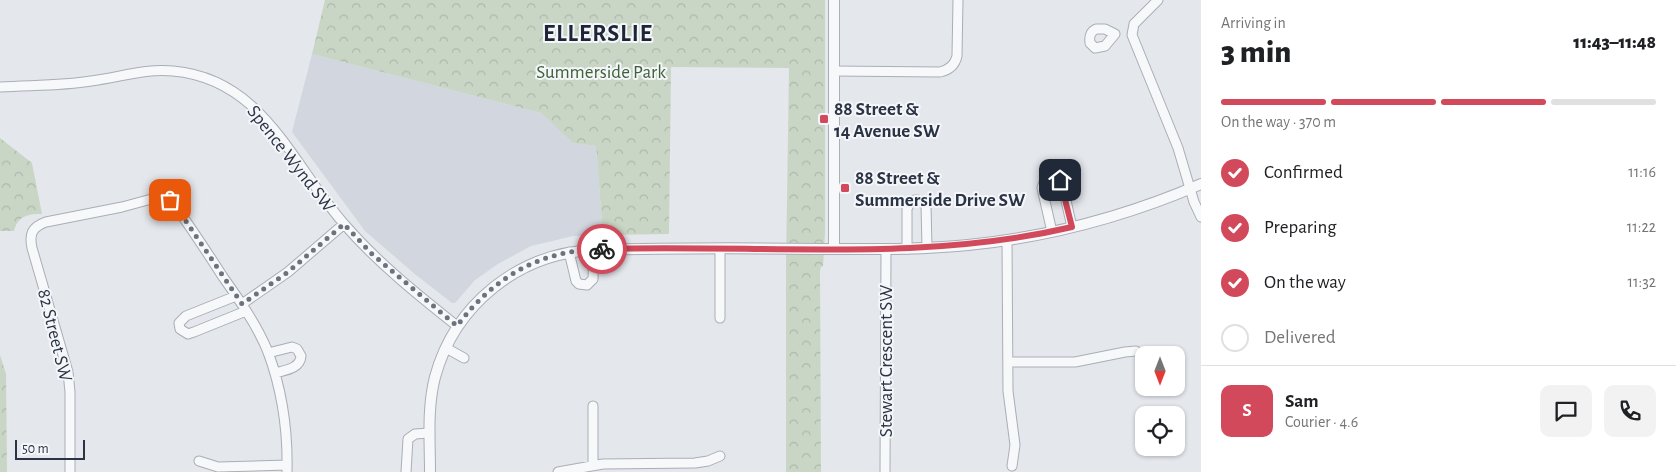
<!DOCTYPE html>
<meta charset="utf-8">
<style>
:root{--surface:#fff;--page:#f2f2f2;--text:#202124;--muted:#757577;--line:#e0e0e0;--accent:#d1495b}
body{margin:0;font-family:"Alegreya Sans",sans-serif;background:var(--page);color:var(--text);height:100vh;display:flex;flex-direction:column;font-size:19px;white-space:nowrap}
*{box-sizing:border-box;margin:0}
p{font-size:16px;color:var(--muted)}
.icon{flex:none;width:28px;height:28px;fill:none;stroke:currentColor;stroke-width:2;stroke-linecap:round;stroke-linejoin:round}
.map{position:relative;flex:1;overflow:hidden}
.details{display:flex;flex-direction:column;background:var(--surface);width:475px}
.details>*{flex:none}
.needle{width:32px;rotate:180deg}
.controls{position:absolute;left:1135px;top:346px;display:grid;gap:10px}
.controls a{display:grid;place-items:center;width:50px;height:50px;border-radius:10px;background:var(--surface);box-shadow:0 1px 4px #0004;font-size:25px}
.scale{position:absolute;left:15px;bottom:12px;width:70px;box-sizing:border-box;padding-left:5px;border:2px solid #2b3445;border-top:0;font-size:14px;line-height:18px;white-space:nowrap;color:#2b3445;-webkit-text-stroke:4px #f4f6f9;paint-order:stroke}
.pin{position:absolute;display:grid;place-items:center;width:42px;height:42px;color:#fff;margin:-21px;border-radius:10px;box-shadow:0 2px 8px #0006}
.courier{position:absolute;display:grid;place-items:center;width:50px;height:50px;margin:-25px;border:4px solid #d1495b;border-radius:50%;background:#fff;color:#222;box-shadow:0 1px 6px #0007}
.overview em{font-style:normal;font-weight:800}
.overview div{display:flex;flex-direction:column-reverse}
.overview{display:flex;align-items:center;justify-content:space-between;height:85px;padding:0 20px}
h1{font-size:32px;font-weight:800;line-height:38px}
.bar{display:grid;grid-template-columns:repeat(4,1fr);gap:8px 5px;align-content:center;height:60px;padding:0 20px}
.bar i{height:6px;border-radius:4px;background:var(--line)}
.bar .on{background:var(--accent)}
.bar p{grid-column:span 4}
.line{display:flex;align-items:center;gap:12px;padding:0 20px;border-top:1px solid var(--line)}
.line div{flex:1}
.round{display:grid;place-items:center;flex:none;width:52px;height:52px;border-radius:10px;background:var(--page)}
ol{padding:0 20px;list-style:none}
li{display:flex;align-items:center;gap:15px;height:55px}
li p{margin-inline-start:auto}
li .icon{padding:5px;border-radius:50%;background:var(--accent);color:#fff;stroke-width:4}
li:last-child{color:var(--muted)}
li i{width:28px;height:28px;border:2px solid var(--line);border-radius:50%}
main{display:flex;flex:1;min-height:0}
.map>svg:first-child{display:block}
.built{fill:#d2d6de}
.park{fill:url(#park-crowns)}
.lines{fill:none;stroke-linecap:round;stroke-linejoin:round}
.minor-casing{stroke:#a9aeb7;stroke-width:11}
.tertiary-casing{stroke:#a9aeb7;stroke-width:12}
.minor{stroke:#f7f8fa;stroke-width:9}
.tertiary{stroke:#f7f8fa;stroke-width:10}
.done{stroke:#6c737f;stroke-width:5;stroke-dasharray:0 9}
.route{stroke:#d1495b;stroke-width:6}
.poi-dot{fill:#d1495b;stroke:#f4f6f9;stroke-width:2}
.labels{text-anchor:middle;stroke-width:4;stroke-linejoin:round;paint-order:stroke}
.park-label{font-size:19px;fill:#3f6138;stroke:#f4f6f9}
.poi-label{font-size:19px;font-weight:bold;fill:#2b3445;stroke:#f4f6f9;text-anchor:start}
.street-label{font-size:19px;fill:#2b3445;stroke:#f4f6f9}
.district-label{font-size:24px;font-weight:bold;letter-spacing:1px;fill:#1d2536;stroke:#f4f6f9}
</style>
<main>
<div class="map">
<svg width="1201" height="472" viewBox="0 0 1201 472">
<defs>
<pattern id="park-crowns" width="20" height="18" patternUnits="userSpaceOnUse" patternTransform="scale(1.25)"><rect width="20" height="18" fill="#c9d6c5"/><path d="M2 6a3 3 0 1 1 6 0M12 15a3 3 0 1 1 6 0" fill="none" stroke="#adb8ab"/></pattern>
</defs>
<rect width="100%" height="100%" fill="#e4e7ec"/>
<path class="built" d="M312 54 541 113 573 143 596 146 603 235 573 236 531 246 498 264 475 280 455 303H452L416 275 365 231 292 132Z"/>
<path class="park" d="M325 0H825V233L823 267 822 265 820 270 821 472H786V265L789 68 671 67 669 234 603 235 596 146 573 143 541 113 312 54Z
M0 138 32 163 42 214C27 214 18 216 14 231H0Z
M0 355 6 374 7 472H0Z"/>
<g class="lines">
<defs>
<path id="minor" d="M1158 0 1134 24 1132 35 1178 148 1194 202 1201 217
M1096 29H1105L1115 34 1105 46 1095 48 1090 43C1089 36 1090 32 1096 29Z
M834 71 940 72C949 70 955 65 957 56L958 0
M0 87C30 85 61 86 91 81 118 78 145 68 173 71 264 79 292 165 345 225 378 263 418 295 457 326
M1052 232 1042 188 1045 179 1051 176 1058 178 1062 183 1072 227
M1007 240 1008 391 1015 445 1012 466
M720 249V318
M907 249V209L911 201C917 199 922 200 926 205L927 248
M569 252 576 281 579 284 587 285 593 279 594 250
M236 296 186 316 179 323 180 329 188 334 194 332 246 311
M242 304 288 272 344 224
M446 348 464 358
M268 353 292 347 297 349 301 356C300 369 285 370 275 373
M1008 362H1075L1125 352 1136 351
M593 406V465
M199 461 218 467 287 465
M70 472V392L68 372 32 248C29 234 32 227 46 222L122 207 159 197 166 198 174 204C191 228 207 252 223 277 240 301 257 325 268 352 282 390 288 432 287 472
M406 472 408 439 415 434 429 433
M558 472 603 464 695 463 708 461 720 456
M885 472 886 249"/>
<path id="tertiary" d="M834 249V0
M430 472C430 440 427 408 435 377 455 304 519 253 594 250 669 248 745 248 821 249 870 249 919 250 968 245 1048 237 1127 216 1201 184"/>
</defs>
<use href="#minor" class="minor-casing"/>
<use href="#tertiary" class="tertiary-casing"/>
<use href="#minor" class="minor"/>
<use href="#tertiary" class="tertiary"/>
</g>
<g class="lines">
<path class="done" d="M170 200 177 208 242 304 288 272 344 224 372 254 457 326C494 277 540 250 602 249"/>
<path class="route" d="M602 249C759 244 918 263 1072 227L1060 180"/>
</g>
<g class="poi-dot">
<rect x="819" y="114" width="10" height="10" rx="2.5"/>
<rect x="840" y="183" width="10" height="10" rx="2.5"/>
</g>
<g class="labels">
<g class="park-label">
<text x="601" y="78">Summerside Park</text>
</g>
<g class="poi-label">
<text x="834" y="115">88 Street &amp;<tspan x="834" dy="22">14 Avenue SW</tspan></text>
<text x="855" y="184">88 Street &amp;<tspan x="855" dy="22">Summerside Drive SW</tspan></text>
</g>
<g class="street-label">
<text transform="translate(292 158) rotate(52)" y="7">Spence Wynd SW</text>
<text transform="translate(56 335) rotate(76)" y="7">82 Street SW</text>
<text transform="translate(885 361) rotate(-90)" y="7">Stewart Crescent SW</text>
</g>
<g class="district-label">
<text x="598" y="41">ELLERSLIE</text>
</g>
</g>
</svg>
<div class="controls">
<a><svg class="needle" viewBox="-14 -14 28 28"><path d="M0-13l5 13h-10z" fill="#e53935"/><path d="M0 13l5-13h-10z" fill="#757577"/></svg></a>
<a><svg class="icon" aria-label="locate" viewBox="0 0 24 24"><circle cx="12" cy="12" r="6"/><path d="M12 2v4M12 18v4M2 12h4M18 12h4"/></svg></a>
</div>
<div class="scale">50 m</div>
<div class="pin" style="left:170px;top:200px;background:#ea580c"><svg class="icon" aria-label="bag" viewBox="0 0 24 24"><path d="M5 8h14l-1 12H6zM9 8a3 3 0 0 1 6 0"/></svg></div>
<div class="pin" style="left:1060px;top:180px;background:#1f2937"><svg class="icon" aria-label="home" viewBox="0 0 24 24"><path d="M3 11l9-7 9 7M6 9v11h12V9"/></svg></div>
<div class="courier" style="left:602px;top:249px"><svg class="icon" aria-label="bike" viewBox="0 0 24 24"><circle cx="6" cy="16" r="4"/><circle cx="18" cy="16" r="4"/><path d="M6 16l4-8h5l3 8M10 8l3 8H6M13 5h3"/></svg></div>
</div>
<section class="details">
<div class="overview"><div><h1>3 min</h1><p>Arriving in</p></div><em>11:43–11:48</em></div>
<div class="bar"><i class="on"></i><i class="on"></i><i class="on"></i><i></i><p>On the way · 370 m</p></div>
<ol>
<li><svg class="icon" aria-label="check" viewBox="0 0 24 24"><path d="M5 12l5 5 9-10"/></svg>Confirmed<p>11:16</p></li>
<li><svg class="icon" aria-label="check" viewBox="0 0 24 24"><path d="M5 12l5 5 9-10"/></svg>Preparing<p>11:22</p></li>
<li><svg class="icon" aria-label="check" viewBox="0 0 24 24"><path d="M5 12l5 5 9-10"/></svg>On the way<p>11:32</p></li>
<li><i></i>Delivered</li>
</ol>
<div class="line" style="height:90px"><b class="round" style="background:var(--accent);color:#fff">S</b><div><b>Sam</b><p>Courier · 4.6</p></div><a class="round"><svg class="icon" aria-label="chat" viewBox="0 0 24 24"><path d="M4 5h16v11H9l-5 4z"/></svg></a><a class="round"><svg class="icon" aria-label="phone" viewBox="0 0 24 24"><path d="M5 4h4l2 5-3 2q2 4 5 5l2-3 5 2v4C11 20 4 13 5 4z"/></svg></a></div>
</section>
</main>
